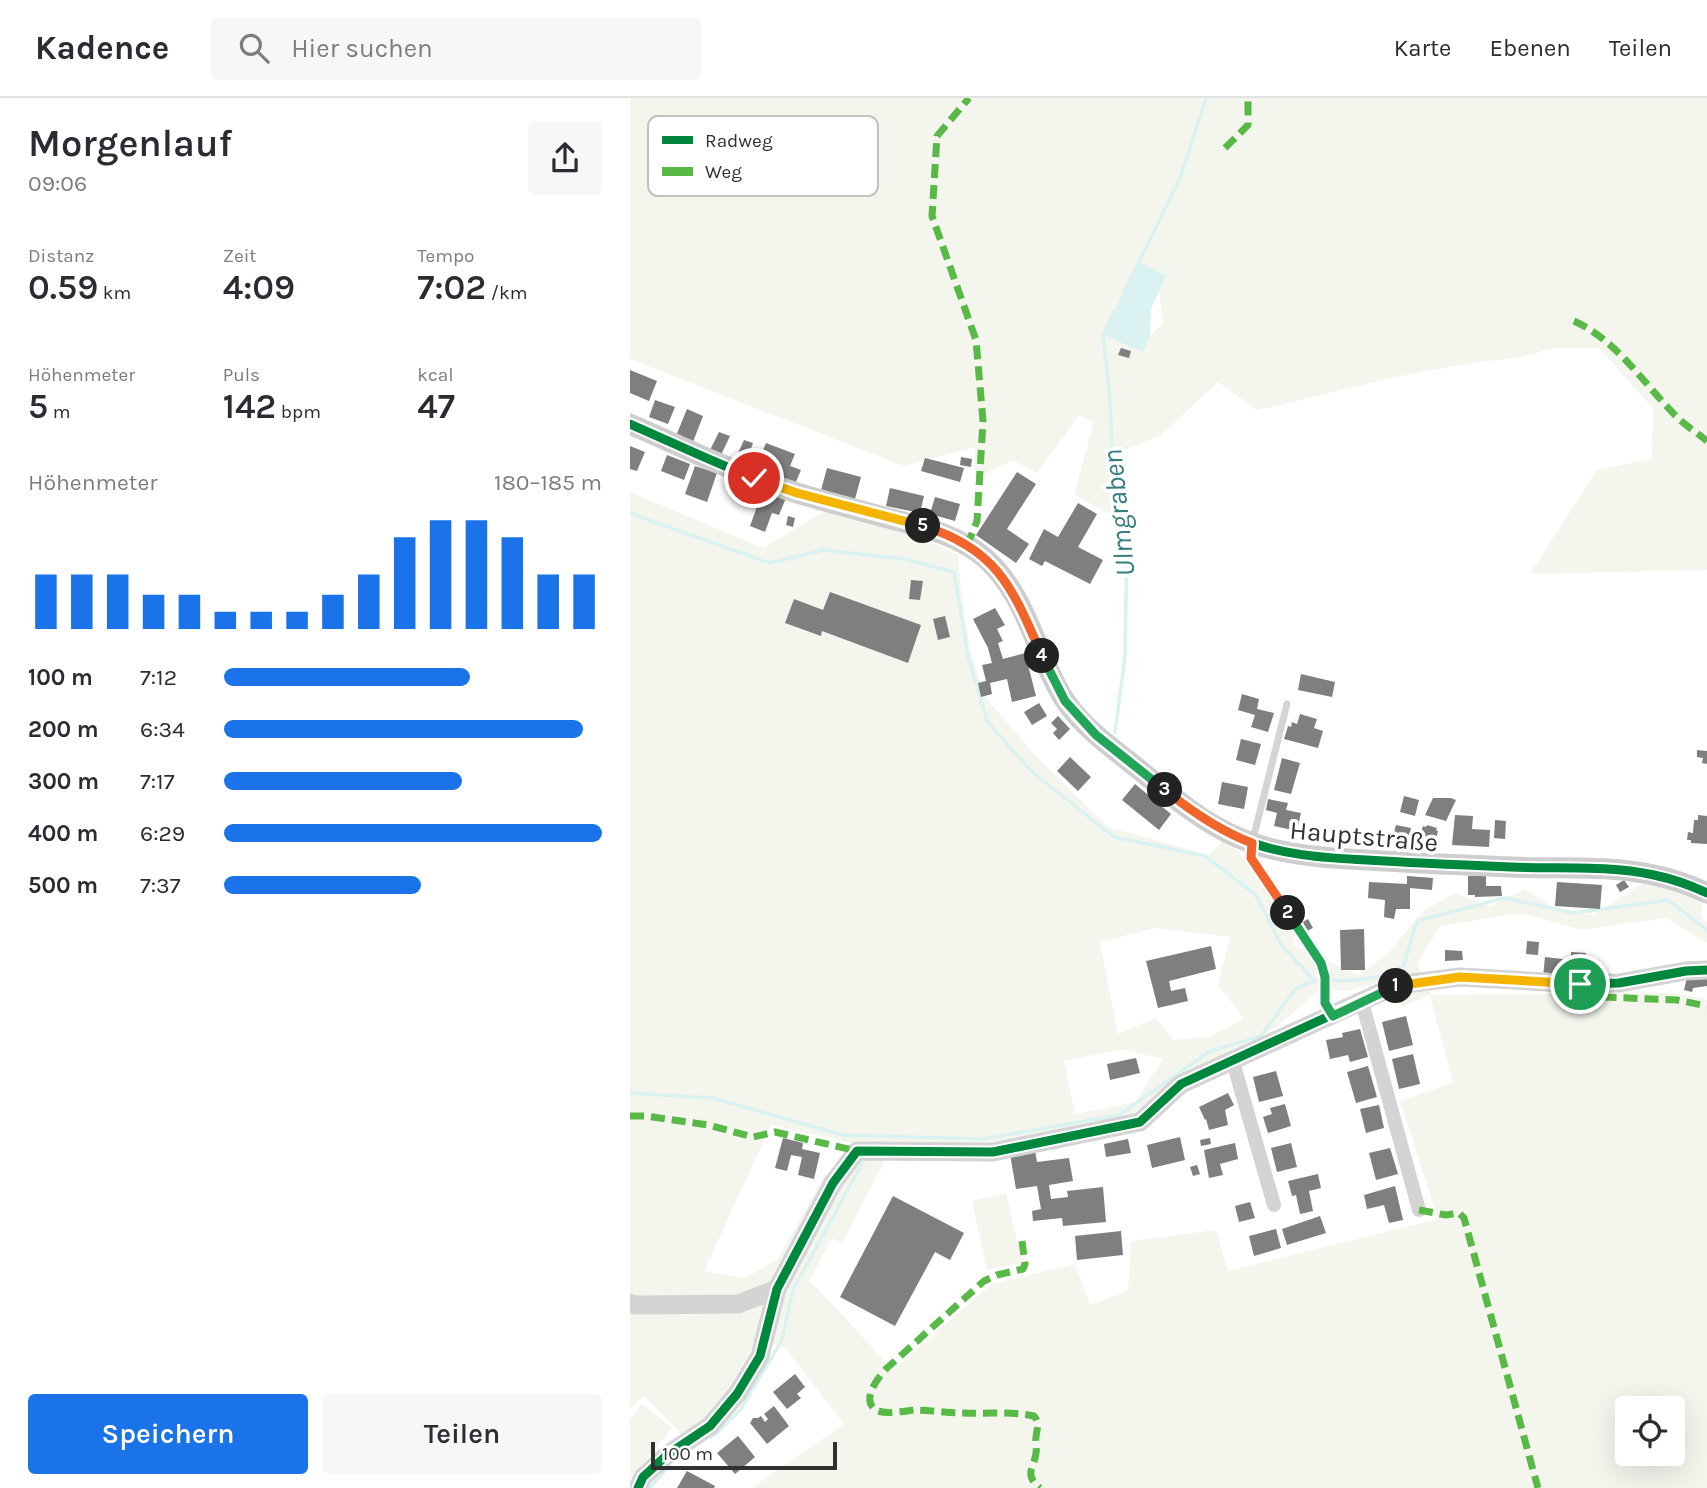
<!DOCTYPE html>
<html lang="de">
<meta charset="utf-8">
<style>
:root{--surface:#fff;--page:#f7f7f7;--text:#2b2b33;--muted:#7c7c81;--line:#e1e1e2;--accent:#1a73e8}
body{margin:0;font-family:Karla,sans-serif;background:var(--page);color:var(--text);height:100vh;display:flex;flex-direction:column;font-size:26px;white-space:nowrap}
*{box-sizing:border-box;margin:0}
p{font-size:23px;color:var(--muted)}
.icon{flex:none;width:38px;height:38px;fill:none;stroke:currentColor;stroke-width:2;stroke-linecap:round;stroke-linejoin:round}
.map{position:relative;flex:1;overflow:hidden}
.sheet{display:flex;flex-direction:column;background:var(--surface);width:630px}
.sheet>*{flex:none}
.tools{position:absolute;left:985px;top:1298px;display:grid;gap:14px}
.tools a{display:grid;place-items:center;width:70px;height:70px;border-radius:7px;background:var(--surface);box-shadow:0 7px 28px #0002;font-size:35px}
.scale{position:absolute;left:21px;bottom:18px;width:186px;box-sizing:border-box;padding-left:7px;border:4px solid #303030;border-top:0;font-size:19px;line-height:24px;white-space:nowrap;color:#303030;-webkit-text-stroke:5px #fff;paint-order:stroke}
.pin{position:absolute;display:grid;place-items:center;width:60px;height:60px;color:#fff;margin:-30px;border:4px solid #fff;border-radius:50%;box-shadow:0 2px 7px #0007}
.km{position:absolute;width:35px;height:35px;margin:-18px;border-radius:50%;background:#222;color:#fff;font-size:19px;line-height:35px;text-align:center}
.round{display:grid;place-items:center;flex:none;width:74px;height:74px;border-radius:7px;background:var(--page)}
.head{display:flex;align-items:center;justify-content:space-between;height:119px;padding:0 28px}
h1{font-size:38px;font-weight:600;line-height:52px}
.figures{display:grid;grid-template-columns:repeat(3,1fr);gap:10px;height:119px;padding:7px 28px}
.figures div{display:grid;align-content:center}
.figures b{font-size:35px;font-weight:600}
.figures small{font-size:19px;font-weight:400}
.figures p{font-size:19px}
.chart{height:196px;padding:14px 28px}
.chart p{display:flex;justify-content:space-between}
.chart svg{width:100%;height:126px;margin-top:7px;stroke:var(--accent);stroke-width:6}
.cta{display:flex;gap:14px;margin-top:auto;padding:14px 28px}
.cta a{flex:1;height:80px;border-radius:7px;background:var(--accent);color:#fff;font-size:28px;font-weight:600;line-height:80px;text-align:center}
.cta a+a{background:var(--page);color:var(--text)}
ul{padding:0 28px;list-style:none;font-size:23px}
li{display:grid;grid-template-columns:112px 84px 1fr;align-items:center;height:52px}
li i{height:18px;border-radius:9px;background:var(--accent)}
header{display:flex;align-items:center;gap:42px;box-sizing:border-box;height:98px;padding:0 35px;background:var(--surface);border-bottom:2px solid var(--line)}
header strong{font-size:33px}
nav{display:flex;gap:38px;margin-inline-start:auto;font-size:24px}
.search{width:490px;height:63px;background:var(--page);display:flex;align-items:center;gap:18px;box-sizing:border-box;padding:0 24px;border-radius:7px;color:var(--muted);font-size:26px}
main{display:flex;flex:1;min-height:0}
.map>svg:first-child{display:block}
</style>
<header>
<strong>Kadence</strong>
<div class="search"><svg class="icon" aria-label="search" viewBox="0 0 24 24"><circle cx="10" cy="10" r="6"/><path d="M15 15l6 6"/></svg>Hier suchen</div>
<nav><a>Karte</a><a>Ebenen</a><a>Teilen</a></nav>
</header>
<main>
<section class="sheet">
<div class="head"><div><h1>Morgenlauf</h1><p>09:06</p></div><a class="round"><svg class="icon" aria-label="share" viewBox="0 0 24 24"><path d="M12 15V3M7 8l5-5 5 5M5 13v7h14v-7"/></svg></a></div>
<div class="figures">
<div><p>Distanz</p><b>0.59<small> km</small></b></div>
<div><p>Zeit</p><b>4:09</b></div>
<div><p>Tempo</p><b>7:02<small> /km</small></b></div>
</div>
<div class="figures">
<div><p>Höhenmeter</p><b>5<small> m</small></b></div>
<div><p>Puls</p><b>142<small> bpm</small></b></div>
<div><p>kcal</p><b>47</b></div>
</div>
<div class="chart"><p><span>Höhenmeter</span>180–185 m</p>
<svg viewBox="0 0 160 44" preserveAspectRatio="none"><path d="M5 44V25M15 44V25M25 44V25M35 44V32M45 44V32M55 44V38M65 44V38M75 44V38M85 44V32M95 44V25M105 44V12M115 44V6M125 44V6M135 44V12M145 44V25M155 44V25"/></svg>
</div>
<ul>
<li><b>100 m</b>7:12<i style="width:65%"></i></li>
<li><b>200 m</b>6:34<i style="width:95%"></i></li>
<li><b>300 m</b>7:17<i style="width:63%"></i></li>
<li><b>400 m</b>6:29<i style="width:100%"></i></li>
<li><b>500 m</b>7:37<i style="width:52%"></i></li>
</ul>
<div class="cta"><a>Speichern</a><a>Teilen</a></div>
</section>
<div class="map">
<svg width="1077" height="1390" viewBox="0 0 1077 1390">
<rect width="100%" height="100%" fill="#fff"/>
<g fill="#f4f5ed" fill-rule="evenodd">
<path d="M0 0H1077V472L900 476 967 372 1022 361 1023 310 969 250H923L887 260 840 265 761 280 627 312 588 284 531 337 495 352 501 429 444 396 464 325 449 317 407 375 382 362 345 381V349L274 368 0 261ZM508 163 527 174 533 225 520 238Z"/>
<path d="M0 394 133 450 195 413 287 438 328 457 332 499 340 551 355 599 405 657 478 729 579 757 592 743 608 752 664 833 663 847 729 877 758 855 793 813 825 795 860 808 895 791 930 814 963 817 1015 784 1049 789 1072 804 1071 819 1077 825V845L1036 820 951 832 891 815 810 828 787 866 801 897 1047 895 1077 902V1390H122L214 1326 157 1252 128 1239 84 1317 51 1336 14 1298 0 1310ZM524 830 600 839 588 886 614 921 578 939 543 942 526 920 488 936 470 844ZM762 881 772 909 800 897 823 985 770 1003 808 1121 598 1173 586 1132 501 1143 498 1193 460 1207 445 1166 362 1186 263 1272 190 1193 179 1183 202 1140 212 1145 264 1045 391 1044 508 1020 562 972 647 929 690 891 717 893ZM492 951 533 961 505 1004 445 1016 434 963ZM141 1027 226 1046 209 1086 195 1076 148 1161 115 1180 74 1173ZM998 1311H1043V1356H998Z"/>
<path d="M376 1095 392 1165 357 1172 342 1103Z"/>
<path d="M12 1306 42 1330 0 1381V1321Z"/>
</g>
<path fill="#daf2f2" d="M508 163 536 178 521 211 520 238 513 254 473 237Z"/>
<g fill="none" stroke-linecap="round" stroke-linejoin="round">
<g stroke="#daf2f2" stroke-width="3.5">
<path d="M494 194 551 78 576 0"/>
<path d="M484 214 473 237 479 290 484 383 497 445 495 559 485 634"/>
<path d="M0 414 21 423 140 465 193 452 274 461 324 474 338 558 357 623 400 672 484 739 575 758 625 796 652 848 685 883"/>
<path d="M699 883C731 882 745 883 774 867L787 823 874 800 944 815 1038 802 1077 832"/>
<path d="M0 995 82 1000 213 1037 353 1041 489 1017 580 953 631 938 666 890 685 883H691"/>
<path d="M80 1339 86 1336 111 1311 152 1242 163 1192 233 1064"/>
<path d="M20 1390 37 1370"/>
</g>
</g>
<g fill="#7f7f7f">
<path d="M491 250 501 253 499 260 488 257Z"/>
<path d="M0 272 27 283 19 303 0 295Z"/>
<path d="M25 302 45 309 38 326 19 319Z"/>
<path d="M57 311 73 318 63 344 46 338Z"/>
<path d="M89 334 100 338 91 357 80 352Z"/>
<path d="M114 342 123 345 120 353 131 357 136 345 165 356 160 368 171 372 165 386 105 362Z"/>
<path d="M0 348 15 354 7 373 0 371Z"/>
<path d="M37 357 60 366 54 382 31 373Z"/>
<path d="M331 359 342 361 341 369 330 367Z"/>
<path d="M295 360 334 370 330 384 291 373Z"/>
<path d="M65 368 87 375 77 404 55 396Z"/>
<path d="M197 370 231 379 225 401 191 392Z"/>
<path d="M387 374 406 386 377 431 399 446 386 465 346 437Z"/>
<path d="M118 386 156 400 149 417 142 415 135 434 120 428 128 406 112 400Z"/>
<path d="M260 390 294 398 290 415 256 408Z"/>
<path d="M305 399 330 406 325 423 300 416Z"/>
<path d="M448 405 467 416 448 449 473 462 460 486 415 463 412 468 399 461 414 431 428 439Z"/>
<path d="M158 418 165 420 163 429 156 427Z"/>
<path d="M281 482 293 483 290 502 279 501Z"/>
<path d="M200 494 291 527 278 565 192 533 191 538 155 525 164 501 193 512Z"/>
<path d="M365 510 375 527 367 531 373 543 368 545 373 561 395 555 406 598 382 604 377 581 360 585 362 596 351 599 348 585 356 583 352 567 362 565 358 550 343 521Z"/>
<path d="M315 518 320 539 308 542 303 521Z"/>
<path d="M671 576 705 584 702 599 668 592Z"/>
<path d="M612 596 629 601 627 611 644 615 638 634 621 629 625 617 608 612Z"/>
<path d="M409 605 417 618 402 627 394 614Z"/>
<path d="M670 616 687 621 684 630 693 633 688 650 654 641 658 628 661 629 662 624 667 626Z"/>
<path d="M428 618 440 631 429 642 423 635 427 631 421 625Z"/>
<path d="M611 641 631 646 625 667 606 662Z"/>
<path d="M1067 652 1077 653V666L1072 665 1073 660 1067 659Z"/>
<path d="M440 659 461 679 448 693 427 673Z"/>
<path d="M652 660 670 665 661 696 644 692Z"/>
<path d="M592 684 618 689 614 711 588 706Z"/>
<path d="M505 686 541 716 529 732 492 702Z"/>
<path d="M774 698 789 702 785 718 770 714Z"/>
<path d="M803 700H821L826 702 816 723 795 717Z"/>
<path d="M638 701 658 705 656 712 671 715 667 733 644 728 647 715 636 712Z"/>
<path d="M825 717 843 718 842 731 860 732 859 749 822 747Z"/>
<path d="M1068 717 1077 718V746L1061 745V742H1057L1058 734 1063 735 1064 722H1068Z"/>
<path d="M865 722 876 723 875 741 864 740Z"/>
<path d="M766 727 781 730 777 746 762 742Z"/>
<path d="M797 727 807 730 806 732 808 733 805 745H802V748L792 747V744H788L793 728 796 729Z"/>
<path d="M777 778 803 780 802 792 780 790V811H766L764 821 754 819 755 802 738 800 739 784 777 786Z"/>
<path d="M838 778H856V788H871L872 798 845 799V797H838Z"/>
<path d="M994 782 999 789 990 794 986 787Z"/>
<path d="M927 784 972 787 970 811 925 808Z"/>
<path d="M678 821 683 830 677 833 673 824Z"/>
<path d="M734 831 735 872H711L710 832Z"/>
<path d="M897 843 909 844 908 857 896 856Z"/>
<path d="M581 848 586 871 539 883 541 893 555 890 558 903 528 910 516 863Z"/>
<path d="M815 852 832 853 833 862 815 863Z"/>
<path d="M941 854 956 855V863L963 864 962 876 928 873 927 880 913 879 915 859 941 862Z"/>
<path d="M1077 878V888L1063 890 1062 894 1054 892 1057 879Z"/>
<path d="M776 918 783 947 759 953 752 924Z"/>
<path d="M730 931 738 959 720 964 718 957 700 961 696 942 713 939 712 935Z"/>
<path d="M783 956 790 986 769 991 762 961Z"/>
<path d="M506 960 510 975 480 982 477 966Z"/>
<path d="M738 968 747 999 726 1005 717 974Z"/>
<path d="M646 973 653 998 629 1004 623 979Z"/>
<path d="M598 995 604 1007 595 1012 598 1027 579 1032 576 1021 575 1022 569 1009Z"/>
<path d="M655 1006 661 1028 638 1035 633 1019 642 1016 640 1010Z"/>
<path d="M749 1007 754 1030 736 1035 730 1011Z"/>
<path d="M550 1039 555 1062 522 1070 517 1047Z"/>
<path d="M153 1040 173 1045 172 1051 190 1055 184 1081 168 1077 172 1059 161 1057 157 1073 145 1070Z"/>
<path d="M580 1040 581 1046 571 1048 570 1042Z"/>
<path d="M498 1041 501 1055 476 1059 474 1046Z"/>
<path d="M605 1045 608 1061 590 1066 593 1077 579 1080 574 1052Z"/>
<path d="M661 1045 667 1069 647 1074 641 1050Z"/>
<path d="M760 1050 768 1076 746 1082 739 1055Z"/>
<path d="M405 1052 407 1064 439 1060 443 1083 419 1087 421 1101 438 1099 437 1093 473 1089 476 1124 433 1128 432 1120 403 1123 402 1113 411 1111 407 1088 386 1091 380 1056Z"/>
<path d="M567 1067 570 1076 563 1078 560 1069Z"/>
<path d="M688 1076 691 1090 679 1093 683 1113 670 1116 666 1097 662 1098 658 1083Z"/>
<path d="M765 1088 773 1122 759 1125 754 1107 737 1111 734 1097Z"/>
<path d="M263 1098 334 1135 320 1162 305 1154 265 1228 210 1199Z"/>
<path d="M620 1104 625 1120 609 1124 605 1108Z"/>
<path d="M690 1118 696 1135 657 1147 652 1131Z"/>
<path d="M646 1131 651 1150 624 1158 619 1138Z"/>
<path d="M491 1133 493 1157 447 1162 445 1138Z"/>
<path d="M165 1276 175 1289 167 1296 171 1300 157 1311 143 1294Z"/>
<path d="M144 1308 159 1328 137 1346 120 1325 123 1320H128L131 1318 135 1324 138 1321 134 1316Z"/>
<path d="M108 1338 125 1359 105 1376 87 1355Z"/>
<path d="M57 1373 85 1388 84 1390H47Z"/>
</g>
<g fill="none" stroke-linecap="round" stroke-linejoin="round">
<path stroke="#d4d4d4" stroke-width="7" d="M623 741 657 606"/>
<g stroke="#d4d4d4" stroke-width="14">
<path d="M622 745 621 760 691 865 695 879V905L703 917"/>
<path d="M732 904 789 1112"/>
<path d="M603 964 644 1107"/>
</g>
<g stroke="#d4d4d4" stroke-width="19">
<path d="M0 1205 5 1207 108 1206 147 1191"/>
<path d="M8 1390 13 1379 37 1357 80 1328 107 1296 130 1258 147 1191 203 1085 227 1053 363 1054 510 1024 551 986 767 887 830 879 950 886 989 885 1056 873 1077 872"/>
</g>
<path stroke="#cecece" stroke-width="21" d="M0 326C55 350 110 377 167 395 197 404 228 412 258 420 292 429 327 436 355 460 397 497 405 555 434 601 450 627 482 650 506 669 538 695 571 724 609 740 649 757 694 760 737 762 785 765 833 767 881 769 928 771 978 767 1024 777 1043 781 1060 787 1077 795"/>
<g stroke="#58b947" stroke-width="7" stroke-dasharray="14 7" stroke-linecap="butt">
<path d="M595 50 618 27V0"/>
<path d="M944 223C986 242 1012 283 1043 315 1053 326 1066 334 1077 343"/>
<path d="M337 448 347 423 353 323 346 242 302 118 307 38 339 0"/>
<path d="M954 889 973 899 1047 902 1077 908"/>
<path d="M0 1018H16L78 1027 123 1039 145 1034 227 1053"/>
<path d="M789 1112 816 1117 829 1115 834 1120 908 1390"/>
<path d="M392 1143 395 1166 393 1171 367 1177 354 1183 257 1270C249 1278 230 1302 246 1312 254 1317 275 1313 284 1312 300 1312 317 1315 333 1315 356 1316 382 1313 404 1318 410 1325 407 1330 406 1339 405 1344 407 1350 406 1355 404 1371 393 1376 410 1390"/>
</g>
<defs>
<g id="cycleway">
<path d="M0 326C55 350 110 377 167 395 197 404 228 412 258 420 292 429 327 436 355 460 397 497 405 555 434 601 450 627 482 650 506 669 538 695 571 724 609 740 649 757 694 760 737 762 785 765 833 767 881 769 928 771 978 767 1024 777 1043 781 1060 787 1077 795"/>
<path d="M8 1390 13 1379 37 1357 80 1328 107 1296 130 1258 147 1191 203 1085 227 1053 363 1054 510 1024 551 986 767 887 830 879 950 886 989 885 1056 873 1077 872"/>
</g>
</defs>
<use href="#cycleway" stroke="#fff" stroke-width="13"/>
<use href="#cycleway" stroke="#00873e" stroke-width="9"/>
</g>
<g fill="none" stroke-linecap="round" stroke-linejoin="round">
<defs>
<path id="split-1" d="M766 888 830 879 950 886"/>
<path id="split-2" d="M658 815 691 865 695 879V905L703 918 766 888"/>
<path id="split-3" d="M535 692C561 713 590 733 622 745L621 760 658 815"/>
<path id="split-4" d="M412 558 435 603 466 637 535 692"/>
<path id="split-5" d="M293 428C368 451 383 491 412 558"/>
<path id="split-6" d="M124 380 167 395 293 428"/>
</defs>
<use href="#split-1" stroke="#fff" stroke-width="14"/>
<use href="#split-2" stroke="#fff" stroke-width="14"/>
<use href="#split-3" stroke="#fff" stroke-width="14"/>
<use href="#split-4" stroke="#fff" stroke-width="14"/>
<use href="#split-5" stroke="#fff" stroke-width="14"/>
<use href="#split-6" stroke="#fff" stroke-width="14"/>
<use href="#split-1" stroke="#f5b400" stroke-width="9"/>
<use href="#split-2" stroke="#22a559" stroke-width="9"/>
<use href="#split-3" stroke="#f0652b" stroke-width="9"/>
<use href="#split-4" stroke="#22a559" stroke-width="9"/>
<use href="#split-5" stroke="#f0652b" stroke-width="9"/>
<use href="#split-6" stroke="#f5b400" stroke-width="9"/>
</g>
<g text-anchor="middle" stroke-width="7" stroke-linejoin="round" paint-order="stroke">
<g font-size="26" fill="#303030" stroke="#fff">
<text transform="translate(734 738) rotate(5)" y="9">Hauptstraße</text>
</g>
<g font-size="28" font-style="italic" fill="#367e7f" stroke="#fff">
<text transform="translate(488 415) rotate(-96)" y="10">Ulmgraben</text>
</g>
</g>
<rect x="18" y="18" width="230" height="80" rx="10" fill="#fff" stroke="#c1c1c1" stroke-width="2"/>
<rect x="32" y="38" width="31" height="8" fill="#00873e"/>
<rect x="32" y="69" width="31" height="9" fill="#58b947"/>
<g font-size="19" fill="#303030">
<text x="75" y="49">Radweg</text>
<text x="75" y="80">Weg</text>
</g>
</svg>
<div class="tools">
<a><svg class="icon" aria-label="locate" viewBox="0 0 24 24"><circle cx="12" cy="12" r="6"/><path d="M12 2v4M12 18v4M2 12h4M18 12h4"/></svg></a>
</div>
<div class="scale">100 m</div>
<div class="pin" style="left:950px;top:886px;background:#1e9e55"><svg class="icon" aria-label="arrive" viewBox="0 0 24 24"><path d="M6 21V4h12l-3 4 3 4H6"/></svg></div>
<div class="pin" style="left:124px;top:380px;background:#d93025"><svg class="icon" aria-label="check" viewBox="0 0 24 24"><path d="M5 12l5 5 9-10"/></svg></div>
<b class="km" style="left:766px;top:888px">1</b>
<b class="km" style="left:658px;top:815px">2</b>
<b class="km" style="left:535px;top:692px">3</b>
<b class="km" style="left:412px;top:558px">4</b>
<b class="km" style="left:293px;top:428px">5</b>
</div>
</main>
